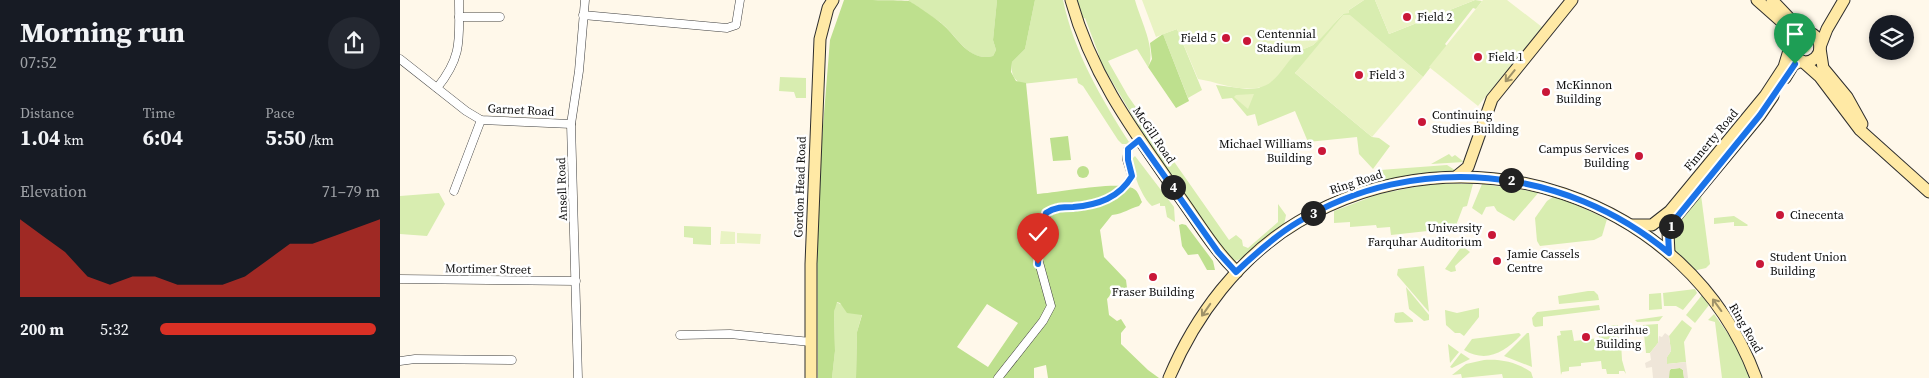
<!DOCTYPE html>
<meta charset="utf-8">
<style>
:root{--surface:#171b24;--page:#242831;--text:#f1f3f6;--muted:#9ea1a6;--accent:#d93025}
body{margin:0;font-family:"Source Serif 4",serif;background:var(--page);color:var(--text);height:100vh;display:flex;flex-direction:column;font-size:19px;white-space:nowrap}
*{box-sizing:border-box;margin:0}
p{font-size:16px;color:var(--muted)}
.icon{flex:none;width:28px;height:28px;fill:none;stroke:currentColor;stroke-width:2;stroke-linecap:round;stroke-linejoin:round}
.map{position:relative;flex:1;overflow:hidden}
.panel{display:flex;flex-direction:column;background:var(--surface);width:400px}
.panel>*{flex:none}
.fabs{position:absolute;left:1469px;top:15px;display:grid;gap:10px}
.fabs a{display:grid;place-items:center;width:45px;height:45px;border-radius:50%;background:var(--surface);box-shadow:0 2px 8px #0003;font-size:25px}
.pin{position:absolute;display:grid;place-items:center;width:42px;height:42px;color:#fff;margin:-51px -21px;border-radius:50% 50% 50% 0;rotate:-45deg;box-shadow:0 0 5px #0007}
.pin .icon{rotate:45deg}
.km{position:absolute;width:25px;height:25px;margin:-12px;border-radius:50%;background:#222;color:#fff;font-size:14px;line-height:25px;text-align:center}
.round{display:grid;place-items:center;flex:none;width:52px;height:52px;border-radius:26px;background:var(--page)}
.summary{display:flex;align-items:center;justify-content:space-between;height:85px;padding:0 20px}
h1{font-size:28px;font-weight:700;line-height:38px}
.figures{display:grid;grid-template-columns:repeat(3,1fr);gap:8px;height:85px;padding:5px 20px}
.figures div{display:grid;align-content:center}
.figures b{font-size:21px;font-weight:700}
.figures small{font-size:14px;font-weight:400}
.figures p{font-size:14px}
.chart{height:140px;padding:10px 20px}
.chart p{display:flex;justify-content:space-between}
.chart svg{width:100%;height:90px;margin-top:5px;fill:var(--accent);opacity:.7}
ul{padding:0 20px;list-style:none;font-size:16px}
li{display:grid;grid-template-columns:80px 60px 1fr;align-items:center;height:38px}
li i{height:12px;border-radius:6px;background:var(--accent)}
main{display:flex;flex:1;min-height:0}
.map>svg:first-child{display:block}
</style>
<main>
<section class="panel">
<div class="summary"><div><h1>Morning run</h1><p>07:52</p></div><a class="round"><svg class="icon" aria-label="share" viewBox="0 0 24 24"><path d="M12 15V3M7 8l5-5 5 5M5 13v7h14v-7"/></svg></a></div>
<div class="figures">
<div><p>Distance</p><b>1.04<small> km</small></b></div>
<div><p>Time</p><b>6:04</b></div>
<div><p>Pace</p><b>5:50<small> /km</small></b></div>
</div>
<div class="chart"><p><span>Elevation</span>71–79 m</p>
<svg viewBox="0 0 160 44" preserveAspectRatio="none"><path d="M0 44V6L10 14L20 22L30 34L40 38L50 34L60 34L70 38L80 38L90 38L100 34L110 26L120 18L130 18L140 14L150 10L160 6V44z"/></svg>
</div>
<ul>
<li><b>200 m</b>5:32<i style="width:98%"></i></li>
</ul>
</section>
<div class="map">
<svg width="1529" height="378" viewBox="0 0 1529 378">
<rect width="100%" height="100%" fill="#fff8ea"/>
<g fill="#d8edb0">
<path d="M508 0H597L593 40 596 50 593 56C567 62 558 36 540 22 530 15 518 9 508 0Z"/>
<path d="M635 0H663C674 52 701 98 729 142L728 144H722L718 140 683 86 678 83 677 78 622 84C612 79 611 72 612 62L625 49Z"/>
<path d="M677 0H735C740 19 757 50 748 67L737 49 708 61 728 96 829 240 836 235 842 240 843 246 848 248 878 222V204L886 215 884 225 843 258 835 261 828 258 751 147 697 56 699 55 685 18 682 19Z"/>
<path d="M964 0H975L989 34 1075 0 1082 1 1076 9 1073 8 1045 44 1047 46 1023 77 949 15 895 73 972 137 979 138 990 146 973 169 959 154 957 137 908 142 895 111 858 126 855 114 847 116 832 98 822 99 816 85 847 89 859 88 899 51 913 45 943 14Z"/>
<path d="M777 29 802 90 788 98 763 34Z"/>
<circle cx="1405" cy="47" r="6"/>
<path d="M380 77 406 78V98H396L394 92 379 91Z"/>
<path d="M1049 154 1052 157 1055 155 1064 162 1031 164Z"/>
<path d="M735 156 774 207 775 222 767 217 765 206H760V203L752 206C742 198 733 173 731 160Z"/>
<path d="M1047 165 1058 172 1015 176 962 189 976 171 980 170Z"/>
<path d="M1035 183 1073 184 1067 206 1063 207 1055 228 991 235 990 227 977 228 976 225 950 227V222L934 223V211L979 194Z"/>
<path d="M1082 184 1139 192 1114 221 1097 211 1094 206 1086 207 1082 215 1072 208Z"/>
<path d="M39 193 45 204 27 236 0 234V196Z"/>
<path d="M1301 195 1310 264 1306 268 1293 271 1275 252 1272 229Z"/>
<path d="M1153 197 1161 198 1207 219 1202 236 1194 240 1140 246 1137 241 1135 218 1147 201Z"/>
<path d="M1334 216 1348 225 1347 226H1334V222L1314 224V218Z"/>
<path d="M284 226 311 227V245L293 244V238L284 237Z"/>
<path d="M1062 246 1070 252 1055 266 1056 271 1051 272 1045 269Z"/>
<path d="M1024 266 1029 312 997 275 998 269Z"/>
<path d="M1006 287 1029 315V320L1024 321 1009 309Z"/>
<path d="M1295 289 1297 293 1283 310 1276 306H1264L1263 293Z"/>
<path d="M1188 291H1194L1198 295 1199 300 1159 304 1158 296Z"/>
<path d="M1261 293 1262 309 1249 310V294Z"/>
<path d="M1302 295 1309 305 1295 323 1286 315Z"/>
<path d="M436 302 462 314 457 332 456 378H432L435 351 434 312Z"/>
<path d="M1199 305 1200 310 1143 317V326L1135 327 1133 325 1132 318 1137 312Z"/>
<path d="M1079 308V317L1064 336 1060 333H1055L1046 325 1045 310 1057 313Z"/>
<path d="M1003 312 1013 320V322L996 323 994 321 995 313Z"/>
<path d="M1314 314 1336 345 1350 378H1322L1315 322 1308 320Z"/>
<path d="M1263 316 1259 321 1237 322 1235 320Z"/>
<path d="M1282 320 1292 328 1284 342 1286 362 1267 364V357L1271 351 1269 336Z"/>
<path d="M1258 324V343L1250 353H1246L1243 325Z"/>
<path d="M1218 325 1219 342H1221L1222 360 1226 374 1224 371H1219V374H1207L1206 369H1202L1201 361 1181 363V366L1169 367V371L1162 372 1161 375 1157 336 1161 335 1160 331 1172 330 1174 341 1199 338 1198 327Z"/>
<path d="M1119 333 1121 335C1104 353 1086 363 1064 350L1072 339Z"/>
<path d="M1127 333H1129L1132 367 1104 356Z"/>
<path d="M1048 344 1059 352 1050 363Z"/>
<path d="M1061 353 1070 359 1052 368 1050 367Z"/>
<path d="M1084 360C1101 359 1116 362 1131 372L1133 378H1103L1102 374 1062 378 1061 374 1052 375 1066 364Z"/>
</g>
<g fill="#bee08e" fill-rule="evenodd">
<path d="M444 0C455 0 502 0 509 1 516 5 535 18 541 23 558 37 568 62 593 56L596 50 593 40 597 0H635L625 49 612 62 611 72 616 81 626 83 637 194C657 193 720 180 734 189 738 191 740 198 742 202L739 206C727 209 726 213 712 215L700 230 704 257 726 280 727 288 720 294 713 292 707 299 709 315 717 321 721 319 726 327 721 333V344L748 370 759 378H648L646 365 634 368V378H456L457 332 462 315 447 313 440 303 437 302 434 312 435 351 432 378H418L417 200 430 40ZM587 304 618 323 588 367 557 347Z"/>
<path d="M763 34 789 101 776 108 748 67 752 59 750 43Z"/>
<path d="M668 136 671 160 653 161 650 138Z"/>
<circle cx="683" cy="172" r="6"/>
<path d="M782 224 786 225 813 261 815 270H807L798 254 788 255 782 246 779 225Z"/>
<path d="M1280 368 1283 370 1284 378H1269L1268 372 1271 369Z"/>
</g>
<g fill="#e9f3c3">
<path d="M742 0H964L949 10V13L943 14C933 24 924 37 913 45 909 48 904 48 899 51 884 62 878 85 857 88 835 91 818 82 798 79L777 29 756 37Z"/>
<path d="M975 0H1075L989 34Z"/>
<path d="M1083 0H1107L1142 27 1078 106 1029 67Z"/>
<path d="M943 15H950L1023 77 972 137 895 73Z"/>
<path d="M854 94 848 109 834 97 836 95Z"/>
<path d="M321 231 335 232V244H320Z"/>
<path d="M337 233 361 234 360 244 337 243Z"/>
</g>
<path fill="#efe6d9" d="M1265 333 1269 336 1271 351 1267 357V364L1286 362 1288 378H1284L1283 370 1280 368 1270 369 1269 378H1253L1252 367 1246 368 1245 363 1251 360 1250 353 1258 343 1259 336 1262 337Z"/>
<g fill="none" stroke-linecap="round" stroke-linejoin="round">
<defs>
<g id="street">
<path d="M183 15 327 28 336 25 340 0"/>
<path d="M59 17H100"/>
<path d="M0 59 66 111 81 120 171 124"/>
<path d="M37 88C63 56 59 39 59 0"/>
<path d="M54 191 81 120"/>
<path d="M0 279 176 281"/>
<path d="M280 335 330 334 411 342"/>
<path d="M0 361 15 359 112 360"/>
<path d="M178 378 171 124 179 71 185 0"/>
<path d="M598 378 643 321 651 306 637 255 647 213C655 207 663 207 673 207 698 205 719 198 732 176L727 160 728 149 739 140"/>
</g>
<g id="secondary">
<path d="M671 0C692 76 734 132 779 196 798 222 814 250 837 272"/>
<path d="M1357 0 1383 23 1390 45"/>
<path d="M1372 0 1392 21 1407 32"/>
<circle cx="1405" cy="47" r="15"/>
<path d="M1420 47 1427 29 1444 0"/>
<path d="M1420 48 1423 68 1447 97 1462 124"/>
<path d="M1402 61 1420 77 1460 130 1529 192"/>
<path d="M1385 78 1393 65 1401 61"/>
<path d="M1057 176 1068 167 1092 99 1172 0"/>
<path d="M1232 225H1252L1270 211 1365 96 1384 67 1390 47"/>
<path d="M1269 253 1268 233 1274 219 1360 115 1373 96"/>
<path d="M411 378V264L420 39 428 8 433 0"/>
<path d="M769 378C795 316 839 257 898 222 1064 122 1288 195 1356 378"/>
</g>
</defs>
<use href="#street" stroke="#3f3f3f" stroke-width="9"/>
<use href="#secondary" stroke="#2e2e2e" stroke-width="13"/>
<use href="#street" stroke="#fff" stroke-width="8"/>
<use href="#secondary" stroke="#ffe9a5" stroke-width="11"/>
</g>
<defs><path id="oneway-shaft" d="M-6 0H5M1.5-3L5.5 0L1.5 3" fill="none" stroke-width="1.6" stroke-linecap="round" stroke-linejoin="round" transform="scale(1.25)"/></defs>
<g stroke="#9e9168">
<use href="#oneway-shaft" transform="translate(1110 76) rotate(129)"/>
<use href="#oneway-shaft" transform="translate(1317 305) rotate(-126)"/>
<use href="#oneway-shaft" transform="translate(806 310) rotate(125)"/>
</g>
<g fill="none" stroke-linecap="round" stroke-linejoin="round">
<defs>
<path id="route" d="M638 264 639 240 646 213C655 207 663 207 673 207 698 205 719 198 732 176L728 160V149L739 140 818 252 836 272C855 254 876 235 898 222 1015 151 1165 166 1269 253L1268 233 1273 222 1360 115 1395 64"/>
</defs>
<use href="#route" stroke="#fff" stroke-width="10"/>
<use href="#route" stroke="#1a73e8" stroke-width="6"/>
</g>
<g fill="#c91738" stroke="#fff" stroke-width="2">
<circle cx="1007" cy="17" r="5"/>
<circle cx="826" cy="38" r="5"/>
<circle cx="847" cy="41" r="5"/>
<circle cx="1078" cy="57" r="5"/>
<circle cx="959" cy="75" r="5"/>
<circle cx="1146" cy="92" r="5"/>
<circle cx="1022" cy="122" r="5"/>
<circle cx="922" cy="151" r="5"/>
<circle cx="1239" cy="156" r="5"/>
<circle cx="1380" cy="215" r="5"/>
<circle cx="1092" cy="235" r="5"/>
<circle cx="1097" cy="261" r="5"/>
<circle cx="1360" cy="264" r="5"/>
<circle cx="753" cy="277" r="5"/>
<circle cx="1186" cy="337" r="5"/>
</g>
<g text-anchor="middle" stroke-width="5" stroke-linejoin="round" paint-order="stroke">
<g font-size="12" fill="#0c0c0c" stroke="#fff" text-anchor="start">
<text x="1017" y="21">Field 2</text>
<text x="857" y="38">Centennial<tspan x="857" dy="14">Stadium</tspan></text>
<text x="816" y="42" text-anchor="end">Field 5</text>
<text x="1088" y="61">Field 1</text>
<text x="969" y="79">Field 3</text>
<text x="1156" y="89">McKinnon<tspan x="1156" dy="14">Building</tspan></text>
<text x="1032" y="119">Continuing<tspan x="1032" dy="14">Studies Building</tspan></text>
<text x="912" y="148" text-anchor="end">Michael Williams<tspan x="912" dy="14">Building</tspan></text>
<text x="1229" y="153" text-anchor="end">Campus Services<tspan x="1229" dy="14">Building</tspan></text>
<text x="1390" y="219">Cinecenta</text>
<text x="1082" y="232" text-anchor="end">University<tspan x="1082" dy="14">Farquhar Auditorium</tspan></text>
<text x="1107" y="258">Jamie Cassels<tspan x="1107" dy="14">Centre</tspan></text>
<text x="1370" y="261">Student Union<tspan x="1370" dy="14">Building</tspan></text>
<text x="753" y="296" text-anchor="middle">Fraser Building</text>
<text x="1196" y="334">Clearihue<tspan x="1196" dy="14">Building</tspan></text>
</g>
<g font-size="12" fill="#0c0c0c" stroke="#fff">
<text transform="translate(121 110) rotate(3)" y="4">Garnet Road</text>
<text transform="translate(754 135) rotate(56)" y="4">McGill Road</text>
<text transform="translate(1311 140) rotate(-50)" y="4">Finnerty Road</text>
<text transform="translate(956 182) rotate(-18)" y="4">Ring Road</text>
<text transform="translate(400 187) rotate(-88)" y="4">Gordon Head Road</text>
<text transform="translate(162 189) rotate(-92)" y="4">Ansell Road</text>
<text transform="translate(88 269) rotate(1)" y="4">Mortimer Street</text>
<text transform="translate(1346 328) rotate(60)" y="4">Ring Road</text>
</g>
</g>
</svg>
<div class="fabs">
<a><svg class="icon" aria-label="layers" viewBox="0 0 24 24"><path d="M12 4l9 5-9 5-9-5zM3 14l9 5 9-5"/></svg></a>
</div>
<div class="pin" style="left:1395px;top:64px;background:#1e9e55"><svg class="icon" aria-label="arrive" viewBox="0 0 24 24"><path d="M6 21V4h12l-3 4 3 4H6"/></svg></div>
<div class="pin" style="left:638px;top:264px;background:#d93025"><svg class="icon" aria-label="check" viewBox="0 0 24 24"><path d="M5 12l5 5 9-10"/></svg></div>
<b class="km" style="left:1271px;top:226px">1</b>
<b class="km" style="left:1111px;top:180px">2</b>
<b class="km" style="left:913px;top:213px">3</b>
<b class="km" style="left:773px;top:187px">4</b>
</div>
</main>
